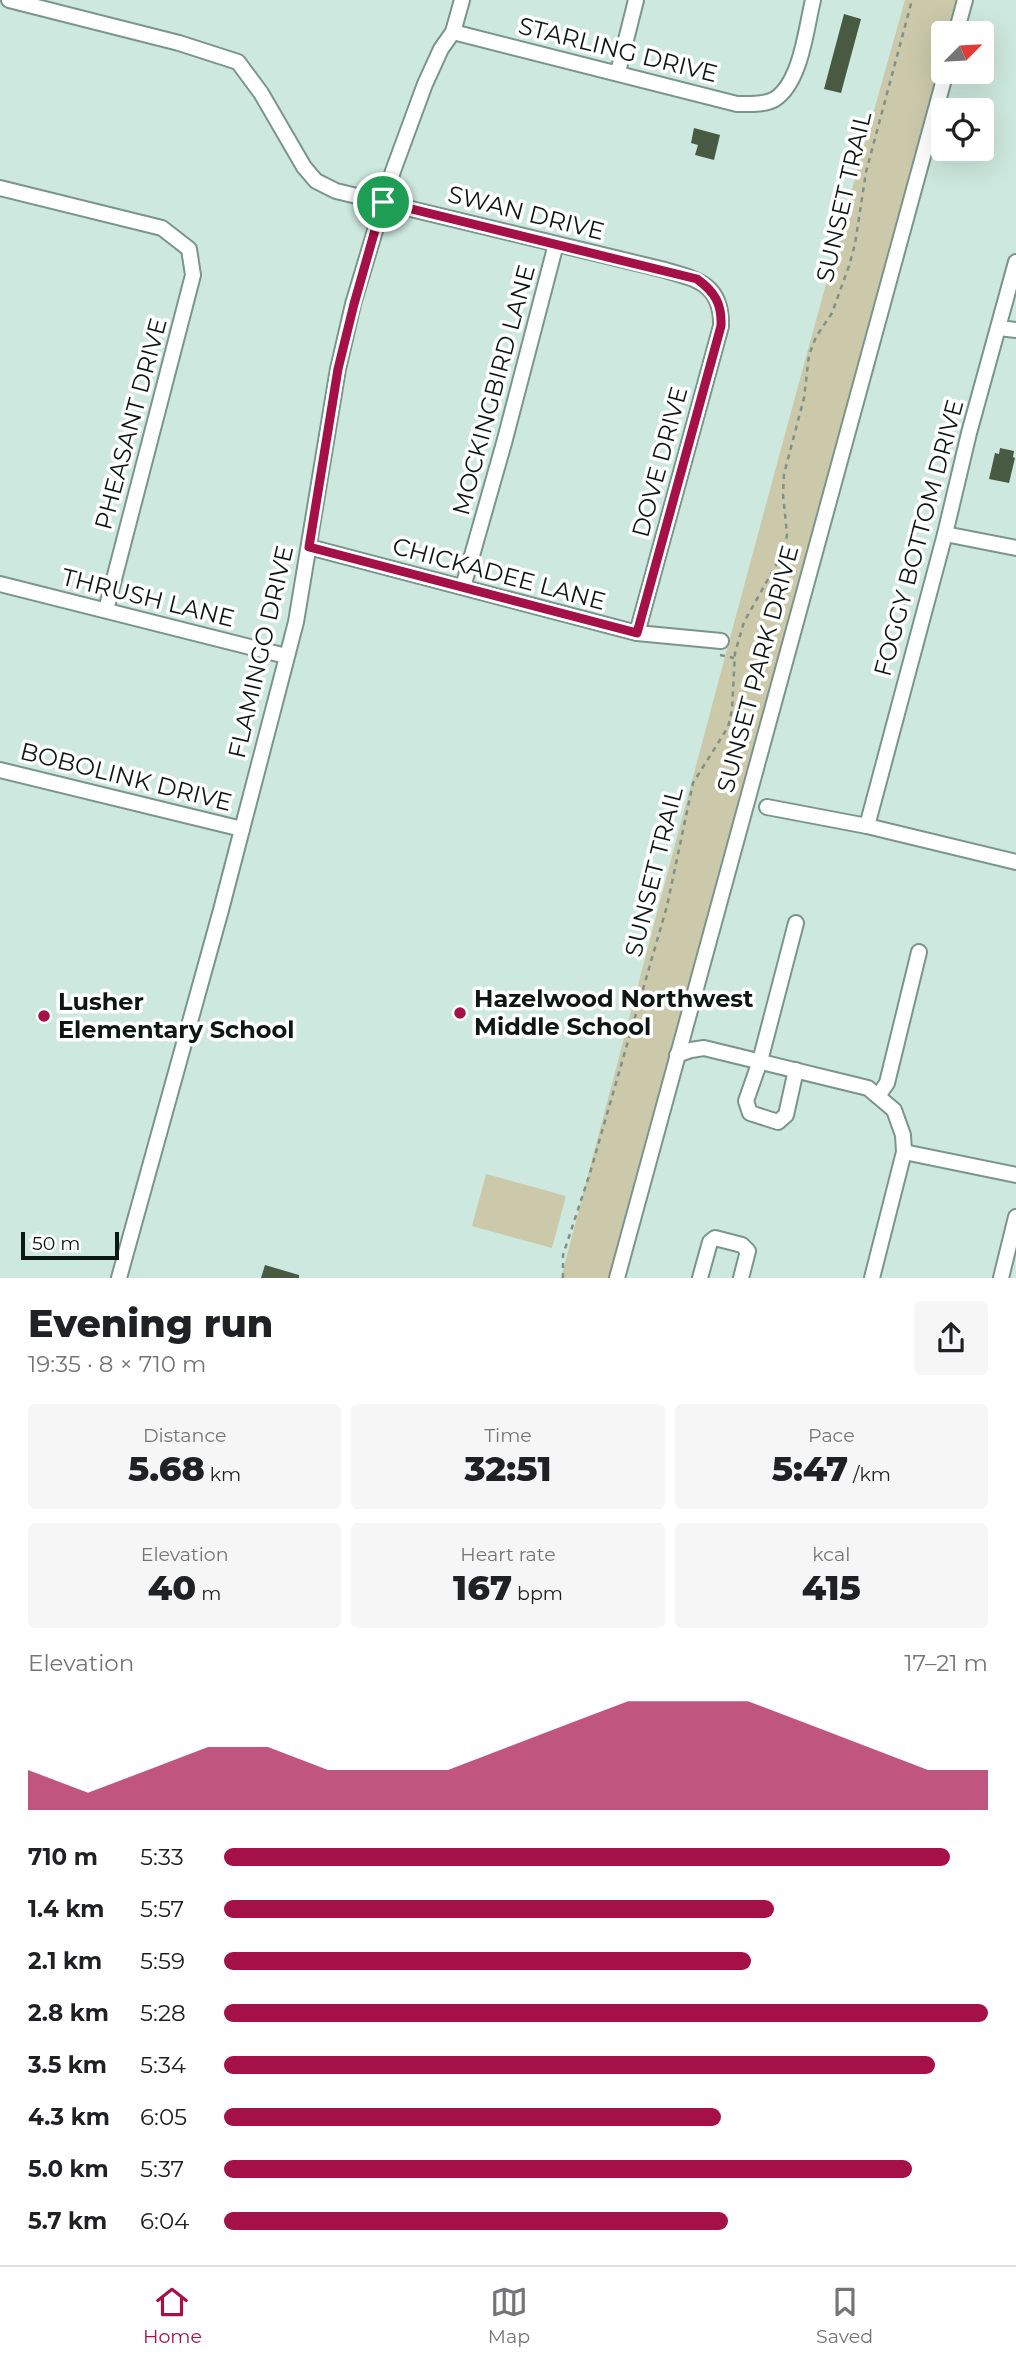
<!DOCTYPE html>
<meta charset="utf-8">
<style>
:root{--surface:#fff;--page:#f6f6f6;--text:#202124;--muted:#757577;--line:#e0e0e0;--accent:#a61049}
body{margin:0;font-family:Montserrat,sans-serif;background:var(--page);color:var(--text);height:100vh;display:flex;flex-direction:column;font-size:26px;white-space:nowrap}
*{box-sizing:border-box;margin:0}
p{font-size:23px;color:var(--muted)}
.icon{flex:none;width:38px;height:38px;fill:none;stroke:currentColor;stroke-width:2;stroke-linecap:round;stroke-linejoin:round}
.map{position:relative;height:1278px;overflow:hidden}
.details{display:flex;flex-direction:column;background:var(--surface);flex:1}
.details>*{flex:none}
.needle{width:46px;rotate:66deg}
.fabs{position:absolute;left:931px;top:21px;display:grid;gap:14px}
.fabs a{display:grid;place-items:center;width:63px;height:63px;border-radius:7px;background:var(--surface);box-shadow:0 7px 28px #0002;font-size:35px}
.scale{position:absolute;left:21px;bottom:18px;width:98px;box-sizing:border-box;padding-left:7px;border:4px solid #0d1714;border-top:0;font-size:19px;line-height:24px;white-space:nowrap;color:#0d1714;-webkit-text-stroke:5px #fff;paint-order:stroke}
.pin{position:absolute;display:grid;place-items:center;width:60px;height:60px;color:#fff;margin:-30px;border:4px solid #fff;border-radius:50%;box-shadow:0 2px 7px #0007}
.round{display:grid;place-items:center;flex:none;width:74px;height:74px;border-radius:7px;background:var(--page)}
.head{display:flex;align-items:center;justify-content:space-between;height:119px;padding:0 28px}
h1{font-size:38px;font-weight:800;line-height:52px}
.metrics{display:grid;grid-template-columns:repeat(3,1fr);gap:10px;height:119px;padding:7px 28px}
.metrics div{display:grid;align-content:center;border-radius:7px;background:var(--page);text-align:center}
.metrics b{font-size:35px;font-weight:800}
.metrics small{font-size:19px;font-weight:400}
.metrics p{font-size:19px}
.chart{height:196px;padding:14px 28px}
.chart p{display:flex;justify-content:space-between}
.chart svg{width:100%;height:126px;margin-top:7px;fill:var(--accent);opacity:.7}
ul{padding:0 28px;list-style:none;font-size:23px}
li{display:grid;grid-template-columns:112px 84px 1fr;align-items:center;height:52px}
li i{height:18px;border-radius:9px;background:var(--accent)}
.menu{display:flex;justify-content:space-around;align-items:center;height:98px;border-top:2px solid var(--line);background:var(--surface);font-size:19px;color:var(--muted)}
.menu a{display:grid;justify-items:center;gap:4px}
.menu .active{color:var(--accent)}
.map>svg:first-child{display:block}
</style>
<div class="map">
<svg width="1016" height="1278" viewBox="0 0 1016 1278">
<rect width="100%" height="100%" fill="#cde8de"/>
<g fill="#cbc9aa">
<path d="M905 0H959L950 33H943V59L610 1278H561C673 851 785 425 905 0Z"/>
<path d="M486 1174 566 1196 552 1248 472 1226Z"/>
</g>
<g fill="#485a41">
<path d="M844 14 861 19 841 93 824 89Z"/>
<path d="M694 128 720 135 714 160 695 155 698 145 691 143Z"/>
<path d="M1000 448 1014 451 1013 457 1015 458 1009 483 989 479 995 453 999 454Z"/>
<path d="M265 1265 299 1275V1278H261Z"/>
</g>
<g fill="none" stroke-linecap="round" stroke-linejoin="round">
<defs>
<g id="minor">
<path d="M9 0 179 43 238 62 261 93 304 167 316 181 336 191 661 269C696 279 722 283 721 326L637 633"/>
<path d="M453 32 737 104C749 104 765 105 775 99 801 82 806 29 813 0"/>
<path d="M956 33 965 0"/>
<path d="M618 72 636 0"/>
<path d="M0 188 162 228 189 249 193 275 106 610"/>
<path d="M999 328 1016 330"/>
<path d="M945 534 1016 548"/>
<path d="M309 547 637 633 721 641"/>
<path d="M0 584 286 656"/>
<path d="M463 587 504 443 556 244"/>
<path d="M0 770 242 829"/>
<path d="M767 807 867 826 1016 862"/>
<path d="M867 826 945 534 969 433 1016 262"/>
<path d="M677 1055 691 1050 704 1048 868 1088 894 1110 903 1135 904 1152 872 1278"/>
<path d="M796 1070 786 1115 778 1122 750 1113 746 1101 760 1061 796 923"/>
<path d="M878 1096 887 1083 919 952"/>
<path d="M904 1152 1016 1175"/>
<path d="M119 1278 221 910 296 622 338 369 353 304 393 171 425 84 441 49 453 32 462 0"/>
<path d="M617 1278C726 876 836 474 946 72"/>
<path d="M700 1278 710 1242 715 1238 742 1245 748 1251 741 1278"/>
<path d="M1001 1278 1016 1217"/>
</g>
</defs>
<use href="#minor" stroke="#7b958b" stroke-width="18"/>
<g stroke="#7e928b" stroke-width="2.5" stroke-dasharray="5 5" stroke-linecap="butt">
<path d="M720 655 734 658"/>
<path d="M563 1278V1255L590 1173 667 906 693 783 728 727 732 710 735 653 744 622 785 549 787 534 783 494 784 474 804 398 809 355 816 337 832 313 849 266 855 244 866 172 912 0"/>
</g>
<use href="#minor" stroke="#fff" stroke-width="14"/>
</g>
<g fill="none" stroke-linecap="round" stroke-linejoin="round">
<defs>
<path id="route" d="M383 202 697 279C715 292 722 304 721 326L637 633 309 547 338 369 354 304Z"/>
</defs>
<use href="#route" stroke="#fff" stroke-width="14"/>
<use href="#route" stroke="#a61049" stroke-width="9"/>
</g>
<g fill="#a61049" stroke="#fff" stroke-width="2.5">
<circle cx="460" cy="1013" r="7"/>
<circle cx="44" cy="1016" r="7"/>
</g>
<g text-anchor="middle" stroke-width="7" stroke-linejoin="round" paint-order="stroke">
<g font-size="24" fill="#0d1714" stroke="#fff">
<text transform="translate(618 50) rotate(14)" y="8">STARLING DRIVE</text>
<text transform="translate(844 197) rotate(-77)" y="8">SUNSET TRAIL</text>
<text transform="translate(526 213) rotate(14)" y="8">SWAN DRIVE</text>
<text transform="translate(494 390) rotate(-75)" y="8">MOCKINGBIRD LANE</text>
<text transform="translate(131 424) rotate(-75)" y="8">PHEASANT DRIVE</text>
<text transform="translate(660 462) rotate(-75)" y="8">DOVE DRIVE</text>
<text transform="translate(919 538) rotate(-75)" y="8">FOGGY BOTTOM DRIVE</text>
<text transform="translate(499 574) rotate(15)" y="8">CHICKADEE LANE</text>
<text transform="translate(148 598) rotate(14)" y="8">THRUSH LANE</text>
<text transform="translate(261 652) rotate(-77)" y="8">FLAMINGO DRIVE</text>
<text transform="translate(758 669) rotate(-75)" y="8">SUNSET PARK DRIVE</text>
<text transform="translate(126 777) rotate(14)" y="8">BOBOLINK DRIVE</text>
<text transform="translate(654 872) rotate(-76)" y="8">SUNSET TRAIL</text>
</g>
<g font-size="24" font-weight="bold" fill="#0d1714" stroke="#fff" text-anchor="start">
<text x="474" y="1007">Hazelwood Northwest<tspan x="474" dy="28">Middle School</tspan></text>
<text x="58" y="1010">Lusher<tspan x="58" dy="28">Elementary School</tspan></text>
</g>
</g>
</svg>
<div class="fabs">
<a><svg class="needle" viewBox="-14 -14 28 28"><path d="M0-13l5 13h-10z" fill="#e53935"/><path d="M0 13l5-13h-10z" fill="#757577"/></svg></a>
<a><svg class="icon" aria-label="locate" viewBox="0 0 24 24"><circle cx="12" cy="12" r="6"/><path d="M12 2v4M12 18v4M2 12h4M18 12h4"/></svg></a>
</div>
<div class="scale">50 m</div>
<div class="pin" style="left:383px;top:202px;background:#1e9e55"><svg class="icon" aria-label="arrive" viewBox="0 0 24 24"><path d="M6 21V4h12l-3 4 3 4H6"/></svg></div>
</div>
<section class="details">
<div class="head"><div><h1>Evening run</h1><p>19:35 · 8 × 710 m</p></div><a class="round"><svg class="icon" aria-label="share" viewBox="0 0 24 24"><path d="M12 15V3M7 8l5-5 5 5M5 13v7h14v-7"/></svg></a></div>
<div class="metrics">
<div><p>Distance</p><b>5.68<small> km</small></b></div>
<div><p>Time</p><b>32:51</b></div>
<div><p>Pace</p><b>5:47<small> /km</small></b></div>
</div>
<div class="metrics">
<div><p>Elevation</p><b>40<small> m</small></b></div>
<div><p>Heart rate</p><b>167<small> bpm</small></b></div>
<div><p>kcal</p><b>415</b></div>
</div>
<div class="chart"><p><span>Elevation</span>17–21 m</p>
<svg viewBox="0 0 160 44" preserveAspectRatio="none"><path d="M0 44V30L10 38L20 30L30 22L40 22L50 30L60 30L70 30L80 22L90 14L100 6L110 6L120 6L130 14L140 22L150 30L160 30V44z"/></svg>
</div>
<ul>
<li><b>710 m</b>5:33<i style="width:95%"></i></li>
<li><b>1.4 km</b>5:57<i style="width:72%"></i></li>
<li><b>2.1 km</b>5:59<i style="width:69%"></i></li>
<li><b>2.8 km</b>5:28<i style="width:100%"></i></li>
<li><b>3.5 km</b>5:34<i style="width:93%"></i></li>
<li><b>4.3 km</b>6:05<i style="width:65%"></i></li>
<li><b>5.0 km</b>5:37<i style="width:90%"></i></li>
<li><b>5.7 km</b>6:04<i style="width:66%"></i></li>
</ul>
</section>
<nav class="menu">
<a class="active"><svg class="icon" aria-label="home" viewBox="0 0 24 24"><path d="M3 11l9-7 9 7M6 9v11h12V9"/></svg>Home</a>
<a><svg class="icon" aria-label="map" viewBox="0 0 24 24"><path d="M3 6l6-2 6 2 6-2v14l-6 2-6-2-6 2zM9 4v14M15 6v14"/></svg>Map</a>
<a><svg class="icon" aria-label="saved" viewBox="0 0 24 24"><path d="M7 4h10v16l-5-4-5 4z"/></svg>Saved</a>
</nav>
